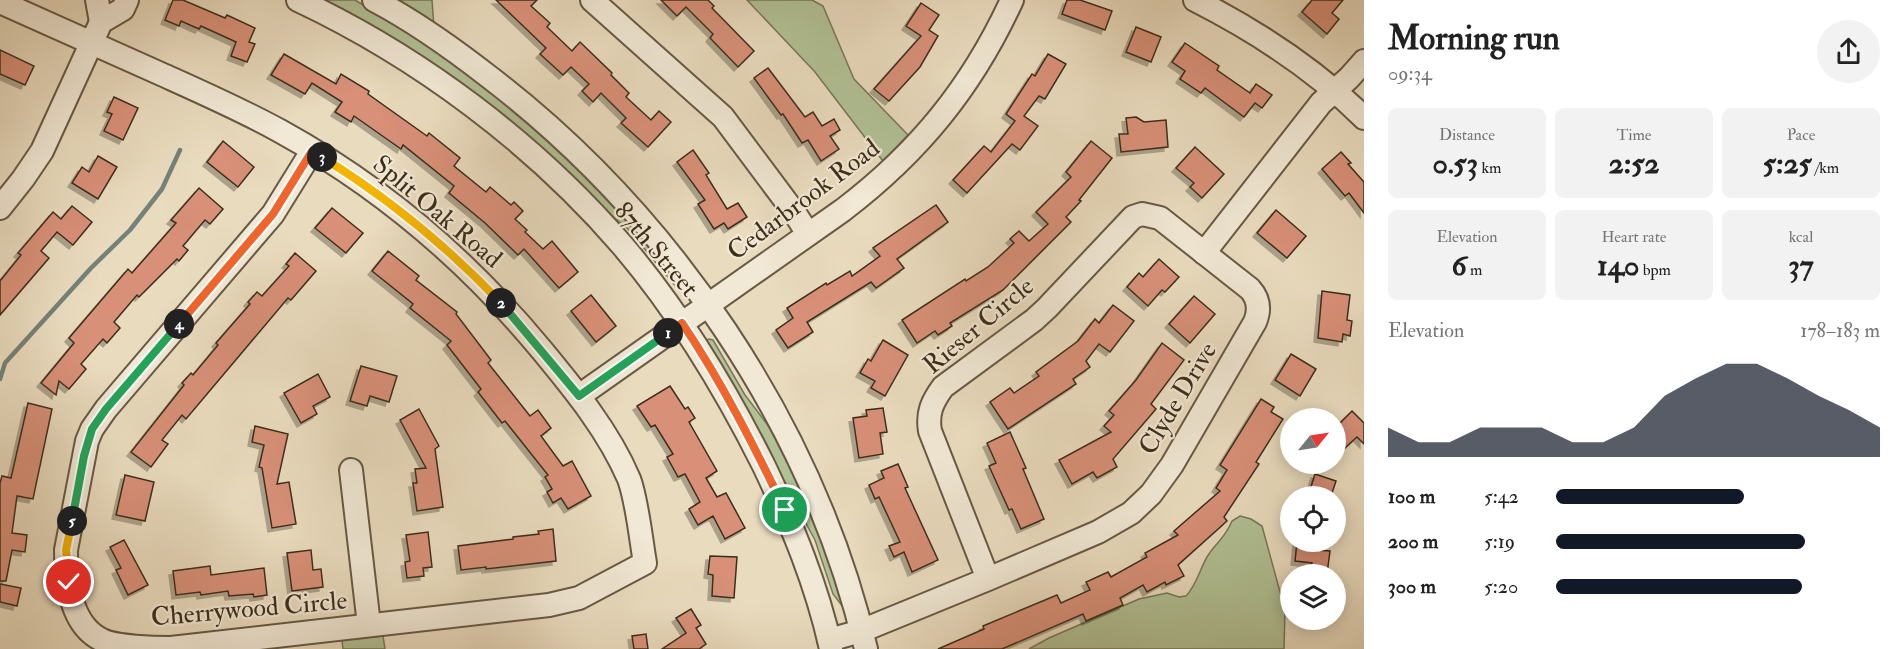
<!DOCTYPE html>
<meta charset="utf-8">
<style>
:root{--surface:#fff;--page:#f2f2f2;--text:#222;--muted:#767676;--accent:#111827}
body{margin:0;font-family:"IM FELL Double Pica",serif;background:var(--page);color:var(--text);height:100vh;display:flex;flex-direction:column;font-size:22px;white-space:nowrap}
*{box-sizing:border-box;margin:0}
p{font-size:20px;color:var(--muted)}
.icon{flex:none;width:33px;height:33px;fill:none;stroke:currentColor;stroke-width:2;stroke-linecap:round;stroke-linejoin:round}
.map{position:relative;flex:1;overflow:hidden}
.details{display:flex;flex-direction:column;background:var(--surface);width:540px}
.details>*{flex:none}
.needle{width:39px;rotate:60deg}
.tools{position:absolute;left:1280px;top:408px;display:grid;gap:12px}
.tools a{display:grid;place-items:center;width:66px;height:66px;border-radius:50%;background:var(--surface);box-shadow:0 3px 15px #0003;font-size:30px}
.pin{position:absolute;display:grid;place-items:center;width:51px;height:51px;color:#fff;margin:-26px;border:3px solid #fff;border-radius:50%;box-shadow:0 2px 6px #0007}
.km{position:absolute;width:30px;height:30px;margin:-15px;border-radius:50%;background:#222;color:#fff;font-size:16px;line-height:30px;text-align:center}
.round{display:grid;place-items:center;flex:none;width:63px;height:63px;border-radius:32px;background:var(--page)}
.overview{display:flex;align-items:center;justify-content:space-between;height:102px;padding:0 24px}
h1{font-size:33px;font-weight:700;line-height:45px}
.metrics{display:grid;grid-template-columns:repeat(3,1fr);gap:9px;height:102px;padding:6px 24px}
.metrics div{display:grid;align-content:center;border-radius:9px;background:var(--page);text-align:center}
.metrics b{font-size:30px;font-weight:700}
.metrics small{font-size:16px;font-weight:400}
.metrics p{font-size:16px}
.chart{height:168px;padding:12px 24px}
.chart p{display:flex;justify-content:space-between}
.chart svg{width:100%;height:108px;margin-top:6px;fill:var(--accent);opacity:.7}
ul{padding:0 24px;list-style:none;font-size:20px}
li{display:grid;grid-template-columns:96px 72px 1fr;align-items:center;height:45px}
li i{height:15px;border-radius:8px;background:var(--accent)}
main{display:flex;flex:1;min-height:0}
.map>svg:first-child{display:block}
</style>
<main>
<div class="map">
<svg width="1364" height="649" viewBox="0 0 1364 649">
<defs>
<filter id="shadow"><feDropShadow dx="-4" dy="4" stdDeviation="0" flood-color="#0004"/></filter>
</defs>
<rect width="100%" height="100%" fill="#e9dbbe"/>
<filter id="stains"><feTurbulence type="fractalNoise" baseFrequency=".00333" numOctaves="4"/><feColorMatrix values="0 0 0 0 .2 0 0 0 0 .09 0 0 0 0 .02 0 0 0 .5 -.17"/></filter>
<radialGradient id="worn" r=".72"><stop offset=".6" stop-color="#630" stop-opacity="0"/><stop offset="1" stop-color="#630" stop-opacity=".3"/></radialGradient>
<g fill="#b1c195" stroke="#777858" stroke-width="1.5">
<path d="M323 0H355L414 35 506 101 599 187 678 279 681 288H677L628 229 580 190Z"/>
<path d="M390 0H432L434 27Z"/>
<path d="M747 0H812L823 6 854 79 908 135 883 161 815 72Z"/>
<path d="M709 339 713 340 745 395 770 428 804 496 835 574 843 607 833 594 815 540 707 343 706 340Z"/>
<path d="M1240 516 1251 519 1262 526 1285 610 1284 649H1029L1049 638 1139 599 1167 593 1179 597 1186 596C1196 586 1200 569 1207 557 1216 542 1224 540 1232 521Z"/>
<path d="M383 636 385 649H343L342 640Z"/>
</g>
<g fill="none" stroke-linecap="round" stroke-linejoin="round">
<path stroke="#748278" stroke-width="4.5" d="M0 379 5 363 91 268 130 230 162 189 180 150"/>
</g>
<g fill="#d89078" stroke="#3d2e1a" stroke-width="1.5" filter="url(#shadow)">
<path d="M173 0H183L225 18 227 15 255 28 249 42 255 44 247 62 231 56 236 42 201 26 199 29 181 21 179 26 165 20Z"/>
<path d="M496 0H537L531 6 550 23 547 27 572 51 580 42 612 73 611 75 629 93 626 97 651 120 659 111 671 122 648 147 621 123 626 118 601 93 593 102 582 91 589 84 571 67 563 75 540 54 546 48Z"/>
<path d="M661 0H708L714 6 712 8 754 51 738 67 710 38 713 34 686 7 677 16Z"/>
<path d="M1067 0H1080L1112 11 1105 30 1062 14Z"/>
<path d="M1312 0H1343L1332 13 1339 19 1327 34 1302 12Z"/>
<path d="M921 3 939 15 929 30 938 36 920 67 889 101 874 89 921 36 906 26Z"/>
<path d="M1136 27 1161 37 1151 62 1126 52Z"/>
<path d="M1185 43 1219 66 1217 70 1250 93 1256 84 1272 95 1262 108 1255 103 1244 117 1205 88 1201 93 1180 79 1185 71 1172 62Z"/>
<path d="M0 50 34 66 25 85 0 74Z"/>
<path d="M284 54 336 84 341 74 369 91 368 94 427 136 429 133 460 158 454 166 486 192 490 187 511 205 514 202 523 211 515 219 527 230 525 232 543 249 552 241 578 272 559 288 524 249 518 255 485 223 449 193 454 186 403 145 401 149 354 116 351 122 335 112 342 102 312 83 305 94 271 75Z"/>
<path d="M1048 54 1066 64 1045 99 1039 96 1024 116 1038 126 1020 150 1012 144 967 193 953 180 984 146 991 152 1015 121 1006 114 1032 74 1035 76Z"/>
<path d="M768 68 805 117 813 112 822 126 834 119 840 130 830 136 839 149 821 161 808 140 802 143 783 114 781 115 754 78Z"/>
<path d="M114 97 138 108 123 140 104 131 112 114 107 112Z"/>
<path d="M1136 117 1144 122 1166 120 1168 147 1121 152 1119 134H1128L1126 118Z"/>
<path d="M223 141 254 167 238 187 207 162Z"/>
<path d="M1091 141 1112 158 1079 200 1081 201 1066 217 1071 222 1003 290 950 323 952 326 938 335 935 331 917 343 902 320 965 279 966 281 988 267 1014 243 1010 239 1019 231 1029 241 1048 224 1036 212 1071 177 1066 172Z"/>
<path d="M1195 147 1224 174 1202 198 1190 187 1194 183 1176 168Z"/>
<path d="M693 150 709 173 706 175 727 209 738 203 747 217 728 229 724 223 714 229 698 204 705 200 677 162Z"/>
<path d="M1341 152 1351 163 1348 164 1364 182V213L1349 193 1345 196 1322 169Z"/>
<path d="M98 156 117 167 98 199 72 183 82 167 89 172Z"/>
<path d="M199 188 223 209 210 224 205 220 183 246 188 250 179 261 177 259 139 297 137 295 114 322 120 328 107 343 103 339 81 364 86 369 69 389 59 381 56 395 41 383 74 343 69 338 128 269 132 273 176 223 171 220Z"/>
<path d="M936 205 948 222 897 259 904 268 876 288 871 282 807 322 813 332 788 348 776 330 793 318 787 308 826 283 827 285 850 271 852 276 880 256 873 248Z"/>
<path d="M72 206 92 222 73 245 57 232 41 251 49 258 0 315V281L21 255 18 253 53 212 61 219Z"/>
<path d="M332 208 363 233 346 253 315 228Z"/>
<path d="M1276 210 1306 236 1287 258 1257 233Z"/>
<path d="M388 251 419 276 416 280 457 312 456 314 491 360 488 363 530 416 538 410 551 428 541 436 563 466 572 461 591 496 568 509 561 498 553 503 547 492 552 489 545 477 548 475 505 421 502 423 478 392 481 389 447 345 451 341 410 308 413 304 372 271Z"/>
<path d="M295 253 316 271 291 300 288 298 186 419 182 415 162 440 168 444 151 467 131 452 184 385 182 383 191 373 193 375 218 345 216 343 250 304 248 302 257 292 262 296 289 266 286 264Z"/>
<path d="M1159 259 1179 277 1165 292 1162 290 1148 306 1127 287 1139 273 1143 277Z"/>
<path d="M1322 291 1350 295 1347 320 1352 321 1350 336 1343 334 1342 342 1318 338Z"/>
<path d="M591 295 616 326 596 342 571 311Z"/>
<path d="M1194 296 1215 314 1190 343 1169 324Z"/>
<path d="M1113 305 1134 321 1110 352 1099 344 1086 361 1090 367 1073 379 1076 384 1008 429 990 402 1010 388 1014 393 1039 376 1036 372 1078 341 1095 319 1099 323Z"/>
<path d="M883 340 908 355 885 396 871 388 875 381 860 373 868 359 871 361Z"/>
<path d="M1162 343 1184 360 1151 404 1156 409 1113 459 1117 467 1097 478 1093 472 1072 484 1059 460 1111 432 1104 426 1114 415 1109 411 1136 380Z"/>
<path d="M1291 354 1316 369 1300 396 1275 380Z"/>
<path d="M361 366 397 376 389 402 370 396 367 406 350 401Z"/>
<path d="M318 374 330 397 313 406 317 414 301 423 284 393Z"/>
<path d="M670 386 685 409 688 407 695 418 689 422 717 471 706 478 717 497 726 493 745 528 725 539 713 516 698 525 689 509 700 502 685 474 678 477 667 457 673 454 655 425 651 427 637 406Z"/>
<path d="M1261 399 1274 407 1271 412 1283 419 1256 462 1259 464 1224 517 1227 521 1178 565 1184 576 1166 585 1165 582 1147 592 1143 585 1120 598 1123 605 1086 621 1083 614 1002 649H938L984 629 983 626 1057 595 1061 603 1090 590 1086 582 1108 572 1111 577 1147 557 1145 553 1178 535 1174 531 1220 491 1216 488 1227 470 1220 465Z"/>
<path d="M28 403 52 409 33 499 17 496 12 533 27 535 25 552 12 550 6 581H0V483L2 476 11 478Z"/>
<path d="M883 408 887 432 880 433 883 454 859 458 853 418 867 416 866 410Z"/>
<path d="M419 409 439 446 435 449 443 507 417 511 413 483H417L415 469 426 468 400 420Z"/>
<path d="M1352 411 1364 423V444L1357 437 1345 448 1335 437 1342 431 1337 426Z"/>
<path d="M255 426 288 434 277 484 289 482 296 524 272 528 262 468 259 467 264 445 252 442Z"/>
<path d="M1010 432 1026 468 1023 469 1044 519 1021 529 1012 509 1009 510 989 466 996 463 987 443Z"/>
<path d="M898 464 908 487 905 488 938 560 912 572 904 552 894 557 889 546 900 542 879 497 875 499 869 485 884 478 881 471Z"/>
<path d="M1315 474 1336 481 1331 496H1308Z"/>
<path d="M125 475 154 482 145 521 116 515Z"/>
<path d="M553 529 556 561 486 569V567L461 570 458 546 513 539V537L539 534 538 531Z"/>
<path d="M428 532 432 567 423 568 424 576 407 578 405 562 410 561 406 535Z"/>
<path d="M124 540 148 585 128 595 116 570 121 568 110 547Z"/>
<path d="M1297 542H1318L1317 550 1330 551 1327 574 1311 573 1312 563 1295 561Z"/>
<path d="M311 550 313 570 321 569 323 587 292 591 287 553Z"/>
<path d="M710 556 737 557 734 598 712 596 713 575 708 574Z"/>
<path d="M210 566 211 575 264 568 267 595 254 597 253 594 229 596 228 591 201 595 200 592 176 595 173 571Z"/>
<path d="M0 584 21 588 17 606 0 602Z"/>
<path d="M691 609 701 625 696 628 706 644 699 649H662L686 633 676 618Z"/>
<path d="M646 634 648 649H634L632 636Z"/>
</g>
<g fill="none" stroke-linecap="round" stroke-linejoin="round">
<defs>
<g id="minor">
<path d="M97 0 101 22"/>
<path d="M298 0C419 57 534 143 622 245 679 312 725 388 764 466 792 525 817 585 831 649"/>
<path d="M374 0C414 21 452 48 488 76 670 215 813 424 866 649"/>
<path d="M592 0 723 117 794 212 808 234"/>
<path d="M1195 0C1256 31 1316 70 1364 118"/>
<path d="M0 2C54 26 108 50 161 74 201 92 242 110 280 131 380 186 467 260 540 348 573 388 608 430 629 479 637 500 641 540 645 563L579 598 549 605 171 648C155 648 116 647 102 640 70 625 66 579 66 550L87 441 92 429 106 409 273 214 312 151"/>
<path d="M0 208 23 179 42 151 101 22 123 9 127 0"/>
<path d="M1204 253 1321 103 1349 78 1364 61"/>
<path d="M579 396 843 210C919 152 972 87 1012 0"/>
<path d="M351 470 369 625"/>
<path d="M829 640 861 631 988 579 1098 532 1131 513 1151 494 1172 465 1255 322C1260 310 1259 299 1250 289L1160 218 1142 214 1133 217 1047 308 1034 320 943 387C932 402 927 413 930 431L988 579"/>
</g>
</defs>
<use href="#minor" stroke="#685943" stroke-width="26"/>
<use href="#minor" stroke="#f1e8d5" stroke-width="22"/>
</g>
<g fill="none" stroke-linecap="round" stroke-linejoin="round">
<defs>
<path id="split-1" d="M668 333 682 323C722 382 754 446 785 510"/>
<path id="split-2" d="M501 303 579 396 668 333"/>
<path id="split-3" d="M322 157C388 198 447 246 501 303"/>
<path id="split-4" d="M179 324 273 214 312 151 322 157"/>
<path id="split-5" d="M72 521 84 456 92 429 106 409 179 324"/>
<path id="split-6" d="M69 582 66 550 72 521"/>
</defs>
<use href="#split-1" stroke="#fff" stroke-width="12"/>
<use href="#split-2" stroke="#fff" stroke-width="12"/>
<use href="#split-3" stroke="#fff" stroke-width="12"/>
<use href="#split-4" stroke="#fff" stroke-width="12"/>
<use href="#split-5" stroke="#fff" stroke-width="12"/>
<use href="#split-6" stroke="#fff" stroke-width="12"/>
<use href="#split-1" stroke="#f0652b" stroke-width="8"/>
<use href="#split-2" stroke="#22a559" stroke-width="8"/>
<use href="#split-3" stroke="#f5b400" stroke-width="8"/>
<use href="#split-4" stroke="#f0652b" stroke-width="8"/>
<use href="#split-5" stroke="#22a559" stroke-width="8"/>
<use href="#split-6" stroke="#f5b400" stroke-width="8"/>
</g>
<g text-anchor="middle" stroke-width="4.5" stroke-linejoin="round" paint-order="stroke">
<g font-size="26" fill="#3d2e1a" stroke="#f1e8d5">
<text transform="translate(803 199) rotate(-37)" y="9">Cedarbrook Road</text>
<text transform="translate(438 211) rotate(40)" y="9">Split Oak Road</text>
<text transform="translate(657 249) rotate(50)" y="9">87th Street</text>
<text transform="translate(978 325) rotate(-40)" y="9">Rieser Circle</text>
<text transform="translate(1177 398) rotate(-59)" y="9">Clyde Drive</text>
<text transform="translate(249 608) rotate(-5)" y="9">Cherrywood Circle</text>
</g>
</g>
<rect width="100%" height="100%" filter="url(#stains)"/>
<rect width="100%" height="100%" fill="url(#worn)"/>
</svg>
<div class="tools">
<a><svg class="needle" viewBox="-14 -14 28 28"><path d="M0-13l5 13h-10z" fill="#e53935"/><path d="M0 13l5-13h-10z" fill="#767676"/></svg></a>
<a><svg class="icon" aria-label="locate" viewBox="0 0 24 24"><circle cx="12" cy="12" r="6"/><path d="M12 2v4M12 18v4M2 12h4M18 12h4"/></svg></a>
<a><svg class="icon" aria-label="layers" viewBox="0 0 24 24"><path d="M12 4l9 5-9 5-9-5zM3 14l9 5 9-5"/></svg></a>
</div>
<div class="pin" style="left:785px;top:510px;background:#1e9e55"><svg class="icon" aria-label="arrive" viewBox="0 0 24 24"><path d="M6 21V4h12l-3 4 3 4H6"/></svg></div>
<div class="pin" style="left:69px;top:582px;background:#d93025"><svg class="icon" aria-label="check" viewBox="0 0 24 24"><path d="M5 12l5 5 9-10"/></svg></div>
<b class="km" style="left:668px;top:333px">1</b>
<b class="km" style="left:501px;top:303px">2</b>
<b class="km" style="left:322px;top:157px">3</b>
<b class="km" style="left:179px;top:324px">4</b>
<b class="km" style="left:72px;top:521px">5</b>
</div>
<section class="details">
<div class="overview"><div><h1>Morning run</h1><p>09:34</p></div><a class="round"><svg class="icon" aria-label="share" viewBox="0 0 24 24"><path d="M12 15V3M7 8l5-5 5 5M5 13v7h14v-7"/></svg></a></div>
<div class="metrics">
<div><p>Distance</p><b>0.53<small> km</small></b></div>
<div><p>Time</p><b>2:52</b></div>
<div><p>Pace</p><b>5:25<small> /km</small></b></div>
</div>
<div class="metrics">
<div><p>Elevation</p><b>6<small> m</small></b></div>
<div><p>Heart rate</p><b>140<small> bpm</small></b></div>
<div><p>kcal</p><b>37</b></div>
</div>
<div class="chart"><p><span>Elevation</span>178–183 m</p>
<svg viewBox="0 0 160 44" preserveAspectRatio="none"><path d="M0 44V32L10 38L20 38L30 32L40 32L50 32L60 38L70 38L80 32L90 19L100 12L110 6L120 6L130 12L140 19L150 25L160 32V44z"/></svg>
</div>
<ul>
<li><b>100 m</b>5:42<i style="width:58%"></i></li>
<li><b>200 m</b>5:19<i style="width:77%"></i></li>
<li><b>300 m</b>5:20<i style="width:76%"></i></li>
</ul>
</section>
</main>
